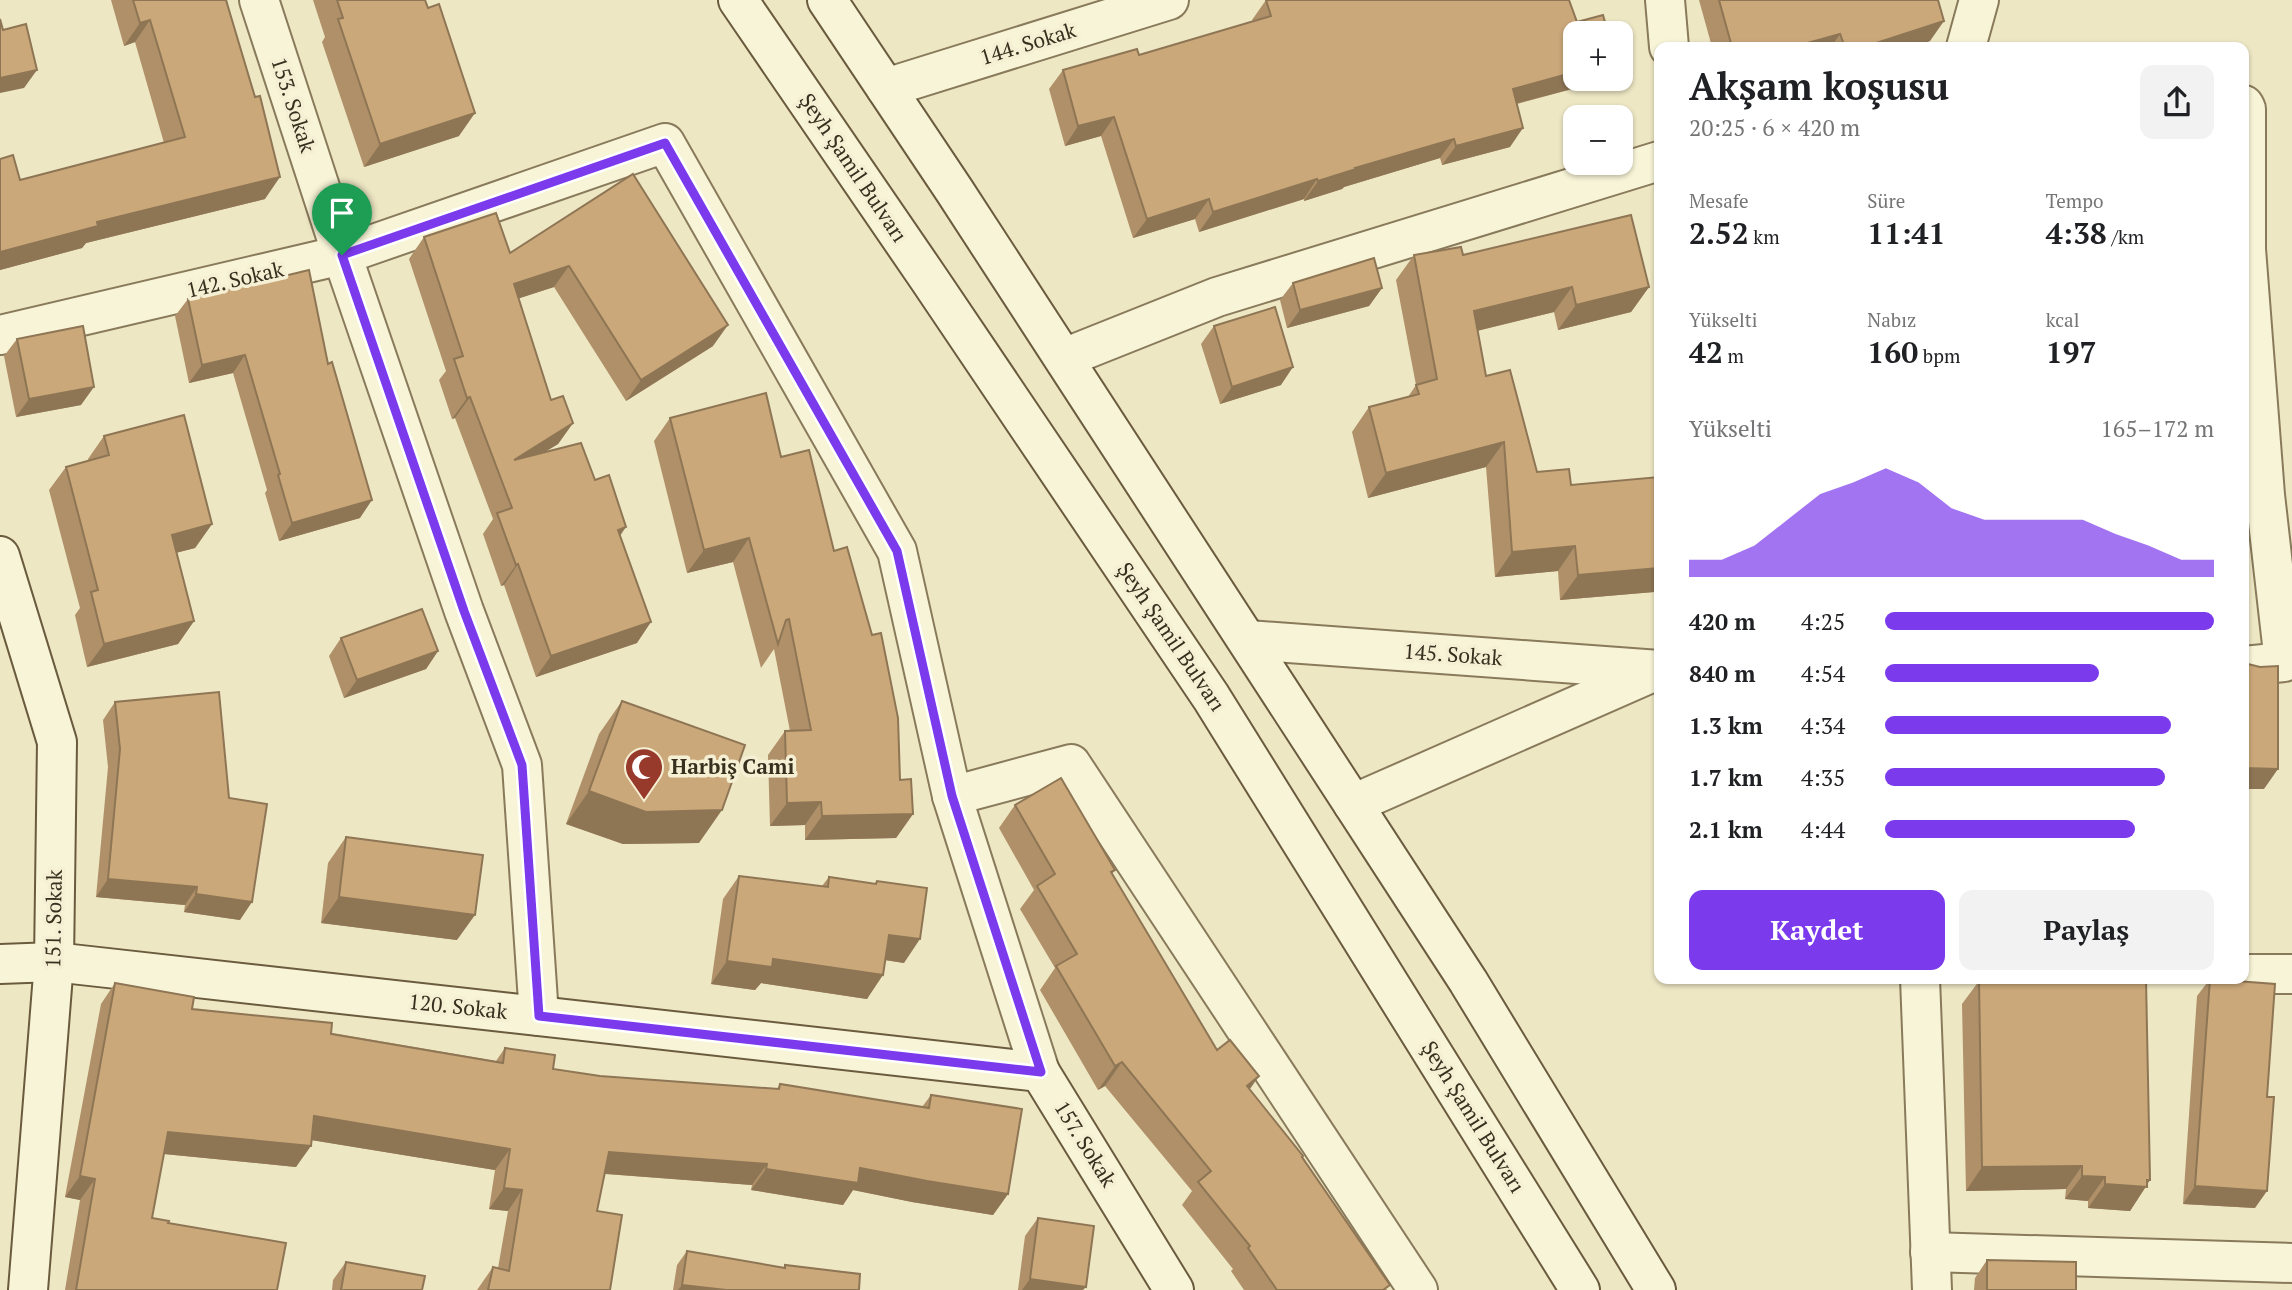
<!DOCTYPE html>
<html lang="tr">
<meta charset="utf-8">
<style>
:root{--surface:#fff;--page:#f2f2f2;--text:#202124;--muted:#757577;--accent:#7c3aed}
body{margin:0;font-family:"PT Serif",serif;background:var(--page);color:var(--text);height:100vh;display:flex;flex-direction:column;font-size:26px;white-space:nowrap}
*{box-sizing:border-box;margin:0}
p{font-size:23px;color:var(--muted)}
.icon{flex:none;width:38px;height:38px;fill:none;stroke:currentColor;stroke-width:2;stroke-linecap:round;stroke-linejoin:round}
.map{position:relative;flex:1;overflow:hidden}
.drawer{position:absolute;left:1654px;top:42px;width:595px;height:942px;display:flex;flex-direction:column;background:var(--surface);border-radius:14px;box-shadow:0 2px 5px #0004}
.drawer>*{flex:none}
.buttons{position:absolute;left:1563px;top:21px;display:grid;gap:14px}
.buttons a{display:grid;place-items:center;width:70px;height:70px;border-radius:14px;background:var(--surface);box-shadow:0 2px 5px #0004;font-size:35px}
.pin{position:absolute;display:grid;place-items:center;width:60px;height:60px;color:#fff;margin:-72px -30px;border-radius:50% 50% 50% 0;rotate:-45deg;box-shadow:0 0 7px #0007}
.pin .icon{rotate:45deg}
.round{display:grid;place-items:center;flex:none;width:74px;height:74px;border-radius:14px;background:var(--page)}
.head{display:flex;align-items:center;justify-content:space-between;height:119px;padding:0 35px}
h1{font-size:38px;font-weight:700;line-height:52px}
.metrics{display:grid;grid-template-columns:repeat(3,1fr);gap:10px;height:119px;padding:7px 35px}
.metrics div{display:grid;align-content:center}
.metrics b{font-size:30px;font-weight:700}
.metrics small{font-size:19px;font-weight:400}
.metrics p{font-size:19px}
.chart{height:196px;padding:14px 35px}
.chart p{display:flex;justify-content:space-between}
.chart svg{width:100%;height:126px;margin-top:7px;fill:var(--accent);opacity:.7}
.primary-button{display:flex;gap:14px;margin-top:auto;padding:14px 35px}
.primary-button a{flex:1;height:80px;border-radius:14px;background:var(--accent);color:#fff;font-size:28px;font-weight:700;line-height:80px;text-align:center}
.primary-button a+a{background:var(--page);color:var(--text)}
ul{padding:0 35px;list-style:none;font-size:23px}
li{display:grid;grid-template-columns:112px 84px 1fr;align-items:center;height:52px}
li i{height:18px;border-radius:9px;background:var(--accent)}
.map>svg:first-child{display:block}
</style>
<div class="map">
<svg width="2292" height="1290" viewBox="0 0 2292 1290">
<rect width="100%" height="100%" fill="#eee7c4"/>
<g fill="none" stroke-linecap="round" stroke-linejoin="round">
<defs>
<g id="street">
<path d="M259 0 342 255 464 611 522 765 539 1016"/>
<path d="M1665 0 1669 47"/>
<path d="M1966 47 1979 0"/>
<path d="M886 88 1169 0"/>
<path d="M2244 105 2246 109V249L2265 495 2284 662 2244 666"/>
<path d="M0 335 342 255 665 143 897 551 952 796 1040 1072"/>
<path d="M1064 358 1217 297 1659 161"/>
<path d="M1248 640 1659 670"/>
<path d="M952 796 1071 764 1418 1290"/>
<path d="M1353 804 1653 672"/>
<path d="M2244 974H2292"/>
<path d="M1920 978 1932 1290"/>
<path d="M1930 1252 2292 1263"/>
</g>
<g id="secondary">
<path d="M738 0 929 279 1211 697 1580 1290"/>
<path d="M827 0 954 190 1468 981 1656 1290"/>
<path d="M0 556 57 742 54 962 28 1290"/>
<path d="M0 964 54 962 1040 1072 1174 1290"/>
</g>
</defs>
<use href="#street" stroke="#887a5b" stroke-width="42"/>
<use href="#secondary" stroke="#6a5b3e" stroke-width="42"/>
<use href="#street" stroke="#f8f4d7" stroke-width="38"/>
<use href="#secondary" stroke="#f8f4d7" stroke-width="38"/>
</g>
<g fill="#af9069">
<path d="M111 0H227L265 199 86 243 82 248 0 270V159L20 180 164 143 135 42 124 46Z"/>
<path d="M313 0H425L459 136 364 167 322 42 325 37Z"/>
<path d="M1266 0 1577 22 1602 81 1517 104 1510 147 1442 165 1440 158 1344 187 1342 189 1304 201V199L1199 232 1195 219 1133 238 1101 136 1065 146 1049 89 1063 70 1139 55 1253 21 1252 20Z"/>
<path d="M1699 0H1938L1930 41 1912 47H1712Z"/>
<path d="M633 174 713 346 626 401 554 287 519 298 551 400 573 423 558 444 546 451 595 480 620 536 637 643 536 677 504 585 501 586 483 534 493 519 455 418 452 419 439 380 446 371 409 259 424 237 510 253Z"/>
<path d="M1414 255H1463L1649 287 1631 312 1558 330 1554 312 1477 331 1486 376 1537 472 1571 485 1659 477V585L1654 592 1560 600 1558 571 1495 577 1486 467 1368 498 1352 432 1369 407 1408 397 1416 385 1396 280Z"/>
<path d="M309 270 360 518 279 541 265 493 267 490 233 373 189 383 175 316 188 299Z"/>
<path d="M1293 283 1382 288 1369 306 1287 328 1280 300Z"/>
<path d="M1214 326 1281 385 1220 404 1201 344Z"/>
<path d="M17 339 81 405 16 417 4 356Z"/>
<path d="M670 418 781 457 834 551 900 780 913 814 896 838 805 840V825L770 826 768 755 785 731H790L774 649 761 668 733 562 687 573 654 441Z"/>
<path d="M104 436 212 524 195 548 176 553 194 621 178 644 87 667 75 615 80 608 49 490 66 467 88 461V459Z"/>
<path d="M341 638 438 651 426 669 344 698 329 656Z"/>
<path d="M622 701 699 843 623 844 566 824 599 734Z"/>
<path d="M115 702 240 920 184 912 185 905 96 897 108 767 103 720Z"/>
<path d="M1015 805 1115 870 1112 874 1217 1050 1250 1090 1302 1158 1387 1290H1244L1231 1271 1233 1269 1182 1205 1192 1191 1105 1086 1098 1090 1040 990 1055 968 1020 909 1034 890 999 828Z"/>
<path d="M346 837 457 940 321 923 328 863Z"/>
<path d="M739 876 822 886 829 877 874 884 877 881 904 963 885 960 867 999 761 983 755 990 711 984 723 899Z"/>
<path d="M2210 979 2267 1097 2255 1208 2183 1204 2197 996Z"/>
<path d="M1979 981 2147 1185 2130 1211 2088 1208V1201L2065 1199 2066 1189 1966 1191 1962 1004Z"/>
<path d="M115 983 192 1009 496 1061 505 1048 553 1069 600 1076 777 1089 780 1084 922 1107 931 1095 1008 1194 993 1215 912 1202 853 1190 843 1205 751 1190 752 1185 605 1174 597 1211 610 1290H477L493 1267 498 1268 508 1211 489 1209 495 1170 311 1140 296 1167 164 1154 152 1218 168 1223 277 1290H65L80 1200 65 1197 101 1004Z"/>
<path d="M1038 1218 1083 1290H1018L1025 1236Z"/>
<path d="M687 1251 783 1268 785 1265 859 1290H673L677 1265Z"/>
<path d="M1987 1260 2076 1290H1974L1975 1278Z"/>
<path d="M346 1262 422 1290H332L333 1280Z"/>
</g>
<g fill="#8e7655">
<path d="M150 20 135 42 124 46 140 23Z"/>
<path d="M1944 21 1930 41 1912 47H1864Z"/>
<path d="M1840 34 1831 47H1793Z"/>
<path d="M37 70 24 88 0 93V78Z"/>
<path d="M1575 72V79H1604L1602 81 1499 108 1513 89Z"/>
<path d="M475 113 459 136 364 167 380 144Z"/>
<path d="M1114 117 1101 136 1065 146 1078 126Z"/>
<path d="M1523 128 1510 147 1442 165 1456 146Z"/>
<path d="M1454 139 1440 158 1344 187 1342 189 1304 201 1318 181 1355 168Z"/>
<path d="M280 177 265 199 86 243 82 248 0 270V252L97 222Z"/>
<path d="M1317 179 1304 199 1199 232 1213 212Z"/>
<path d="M1209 199 1195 219 1133 238 1147 219Z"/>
<path d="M569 266 554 287 499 305 514 284Z"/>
<path d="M1572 287 1554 312 1456 336 1474 311Z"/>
<path d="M1649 287 1631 312 1558 330 1576 305Z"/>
<path d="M1382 288 1369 306 1287 328 1300 310Z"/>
<path d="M728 325 713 346 626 401 641 380Z"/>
<path d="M245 355 233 373 189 383 202 365Z"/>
<path d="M1293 367 1281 385 1220 404 1232 387Z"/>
<path d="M94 387 81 405 16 417 29 399Z"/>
<path d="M470 397 455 418 452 419 467 398Z"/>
<path d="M573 423 558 444 501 479 514 460Z"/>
<path d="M1504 442 1486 467 1368 498 1386 473Z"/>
<path d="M372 500 360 518 279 541 292 523Z"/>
<path d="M212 524 195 548 155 558 172 535Z"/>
<path d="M626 527 611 549 618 530Z"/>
<path d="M749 538 733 562 687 573 704 550Z"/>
<path d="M1575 546 1558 571 1495 577 1512 552Z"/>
<path d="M518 564 504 585 501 586 516 565Z"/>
<path d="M1659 568V585L1654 592 1560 600 1578 575Z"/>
<path d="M194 621 178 644 87 667 104 644Z"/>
<path d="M651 622 637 643 536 677 551 656Z"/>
<path d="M438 651 426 669 344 698 357 680Z"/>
<path d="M2244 768 2278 769 2264 789H2244Z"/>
<path d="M589 791 722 810 699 843 623 844 566 824Z"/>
<path d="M821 802 805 825 770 826 787 803Z"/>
<path d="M913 814 896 838 805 840 822 816Z"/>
<path d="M108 879 197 887 185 905 96 897Z"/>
<path d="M196 894 252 902 240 920 184 912Z"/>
<path d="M339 897 475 915 457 940 321 923Z"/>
<path d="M889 935 920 939 904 963 872 958Z"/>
<path d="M773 959 883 975 867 999 761 983 755 990 711 984 727 961Z"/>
<path d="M1122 1062 1105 1086 1098 1090 1115 1066Z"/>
<path d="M1259 1076 1243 1099 1247 1086Z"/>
<path d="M314 1116 510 1149 495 1170 299 1138Z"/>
<path d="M168 1132 311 1146 296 1167 154 1153Z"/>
<path d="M609 1152 767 1164 752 1185 595 1173Z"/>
<path d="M2082 1166 2066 1189 1966 1191 1982 1167Z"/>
<path d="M860 1168 1008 1194 993 1215 912 1202 853 1190 843 1205 751 1190 766 1169Z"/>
<path d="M80 1176 95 1179 80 1200 65 1197Z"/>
<path d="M2082 1176 2105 1177 2088 1201 2065 1199Z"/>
<path d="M2150 1180 2130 1211 2088 1208 2105 1184Z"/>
<path d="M2195 1186 2267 1191 2255 1208 2183 1204Z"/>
<path d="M504 1188 522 1190 508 1211 489 1209Z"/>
<path d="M1030 1279 1086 1287 1083 1290H1022Z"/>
<path d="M682 1285 726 1290H678Z"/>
</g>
<g fill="#cba87a" stroke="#8e7655" stroke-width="2">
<path d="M133 0H226L255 97 260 96 280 177 97 222 98 226 0 252V159L13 155 20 180 185 137 150 20 140 23Z"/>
<path d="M337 0H425L428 8 439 4 475 113 380 144 338 19 343 18Z"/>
<path d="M1266 0H1569L1577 22 1603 15 1608 33H1575V72L1513 89 1523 128 1456 146 1454 139 1355 168 1356 169 1318 181 1317 179 1213 212 1209 199 1147 219 1114 117 1078 126 1063 70 1137 49 1139 55 1271 16Z"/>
<path d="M1719 0H1938L1944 21 1864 47H1845L1840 34 1793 47H1732Z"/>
<path d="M0 19 3 30 26 24 37 70 0 78Z"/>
<path d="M2017 45 2083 47H2017Z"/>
<path d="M633 174 728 325 641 380 569 266 514 284 551 400 563 396 573 423 514 460 581 443 595 480 609 475 626 527 618 530 651 622 551 656 518 564 516 565 497 513 512 508 470 397 467 398 454 359 463 356 424 237 496 213 510 253Z"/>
<path d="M1631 215 1649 287 1576 305 1572 287 1474 311 1486 376 1510 370 1537 472 1569 469 1571 485 1659 477V568L1578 575 1575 546 1512 552 1504 442 1386 473 1369 407 1419 394 1416 385 1437 379 1414 255 1461 247 1463 255Z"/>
<path d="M1374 258 1382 288 1300 310 1293 283Z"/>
<path d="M309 270 328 364 332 362 372 500 292 523 278 475 280 474 245 355 202 365 188 299Z"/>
<path d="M1275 307 1293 367 1232 387 1214 326Z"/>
<path d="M83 326 94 387 29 399 17 339Z"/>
<path d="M766 393 781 457 809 450 834 551 847 547 872 635 881 633 898 718 900 780 911 779 913 814 822 816 821 802 787 803 785 731 811 730 789 619 786 620 778 644 749 538 704 550 670 418Z"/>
<path d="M184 415 212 524 172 535 194 621 104 644 91 592 98 590 66 467 109 455 104 436Z"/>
<path d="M422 609 438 651 357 680 341 638Z"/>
<path d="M2244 663 2260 667 2278 666V769L2244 768Z"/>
<path d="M219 692 229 798 267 804 252 902 196 894 197 887 108 879 120 749 115 702Z"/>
<path d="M622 701 745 745 722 810 646 812 589 791Z"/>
<path d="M1061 778 1115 870 1111 872 1217 1050 1230 1040 1259 1076 1247 1086 1303 1156 1302 1157 1390 1285 1383 1290H1277L1248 1248 1250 1246 1198 1182 1211 1171 1122 1062 1115 1066 1056 966 1077 954 1037 886 1055 874 1015 805Z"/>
<path d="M346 837 483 855 475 915 339 897Z"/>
<path d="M739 876 828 887 829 877 876 884 877 881 927 888 920 939 889 935 883 975 773 959 772 967 727 961Z"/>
<path d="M2146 979 2150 1180H2147V1187L2105 1184V1177L2082 1176V1166L1982 1167 1979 981Z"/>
<path d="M2210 979 2275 984 2267 1097H2274L2267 1191 2195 1186Z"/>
<path d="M115 983 194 997 192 1009 332 1023 331 1034 503 1063 505 1048 555 1055 553 1069 600 1076 779 1089 780 1084 929 1108 931 1095 1022 1109 1008 1194 927 1181 860 1168 858 1183 766 1169 767 1164 609 1152 597 1211 622 1215 610 1290H488L493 1267 509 1271 522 1190 504 1188 510 1149 314 1116 311 1146 168 1132 152 1218 169 1221 168 1223 286 1243 277 1290H76L95 1179 80 1176Z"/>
<path d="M1038 1218 1094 1226 1086 1287 1030 1279Z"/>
<path d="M687 1251 785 1268V1265L860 1274 859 1290H726L682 1285Z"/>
<path d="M1987 1260 2076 1262V1290H1987Z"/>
<path d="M346 1262 425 1276 422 1290H341Z"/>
</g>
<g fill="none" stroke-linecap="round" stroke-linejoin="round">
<defs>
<path id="route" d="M665 143 897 551 952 796 1041 1072 539 1016 522 765 464 611 342 255Z"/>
</defs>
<use href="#route" stroke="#fff" stroke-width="14"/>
<use href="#route" stroke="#7c3aed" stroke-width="9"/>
</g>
<defs>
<symbol id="mosque-pin" viewBox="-11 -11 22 30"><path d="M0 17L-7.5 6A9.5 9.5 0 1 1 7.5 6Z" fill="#973a2b" stroke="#f5f0d4"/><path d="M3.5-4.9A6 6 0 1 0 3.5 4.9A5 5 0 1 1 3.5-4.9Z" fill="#fff"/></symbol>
</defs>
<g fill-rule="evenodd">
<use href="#mosque-pin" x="622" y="745" width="44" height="60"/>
</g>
<g text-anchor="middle" stroke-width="7" stroke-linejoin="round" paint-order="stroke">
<g font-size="21" fill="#382f1e" stroke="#f5f0d4">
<text transform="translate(1028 44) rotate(-17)" y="7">144. Sokak</text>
<text transform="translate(293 105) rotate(72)" y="7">153. Sokak</text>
<text transform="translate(853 168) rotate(56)" y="7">Şeyh Şamil Bulvarı</text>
<text transform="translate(235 280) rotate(-13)" y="7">142. Sokak</text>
<text transform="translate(1171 637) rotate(56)" y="7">Şeyh Şamil Bulvarı</text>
<text transform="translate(1453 655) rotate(4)" y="7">145. Sokak</text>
<text transform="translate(54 919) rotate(-89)" y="7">151. Sokak</text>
<text transform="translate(458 1007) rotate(6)" y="7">120. Sokak</text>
<text transform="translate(1473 1117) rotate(58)" y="7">Şeyh Şamil Bulvarı</text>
<text transform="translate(1085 1144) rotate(58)" y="7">157. Sokak</text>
</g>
<g font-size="21" font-weight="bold" fill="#382f1e" stroke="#f5f0d4" text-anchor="start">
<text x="671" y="774">Harbiş Cami</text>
</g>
</g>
</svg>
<div class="buttons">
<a>+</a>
<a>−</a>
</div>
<div class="pin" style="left:342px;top:255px;background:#1e9e55"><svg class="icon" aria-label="arrive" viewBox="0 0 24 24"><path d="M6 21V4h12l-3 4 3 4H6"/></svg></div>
<section class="drawer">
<div class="head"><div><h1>Akşam koşusu</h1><p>20:25 · 6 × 420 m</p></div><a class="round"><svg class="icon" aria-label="share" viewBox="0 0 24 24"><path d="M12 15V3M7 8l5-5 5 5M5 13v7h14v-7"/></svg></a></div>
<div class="metrics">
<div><p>Mesafe</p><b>2.52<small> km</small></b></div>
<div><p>Süre</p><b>11:41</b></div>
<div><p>Tempo</p><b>4:38<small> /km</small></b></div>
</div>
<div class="metrics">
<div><p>Yükselti</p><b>42<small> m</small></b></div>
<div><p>Nabız</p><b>160<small> bpm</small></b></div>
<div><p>kcal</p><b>197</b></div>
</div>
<div class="chart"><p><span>Yükselti</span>165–172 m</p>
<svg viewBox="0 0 160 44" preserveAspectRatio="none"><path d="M0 44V38L10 38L20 33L30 24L40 15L50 11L60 6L70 11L80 20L90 24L100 24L110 24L120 24L130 29L140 33L150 38L160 38V44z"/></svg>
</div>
<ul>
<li><b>420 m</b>4:25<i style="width:100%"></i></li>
<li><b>840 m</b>4:54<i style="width:65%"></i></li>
<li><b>1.3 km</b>4:34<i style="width:87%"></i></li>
<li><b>1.7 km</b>4:35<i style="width:85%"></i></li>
<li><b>2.1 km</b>4:44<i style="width:76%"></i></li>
</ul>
<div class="primary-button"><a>Kaydet</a><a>Paylaş</a></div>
</section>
</div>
